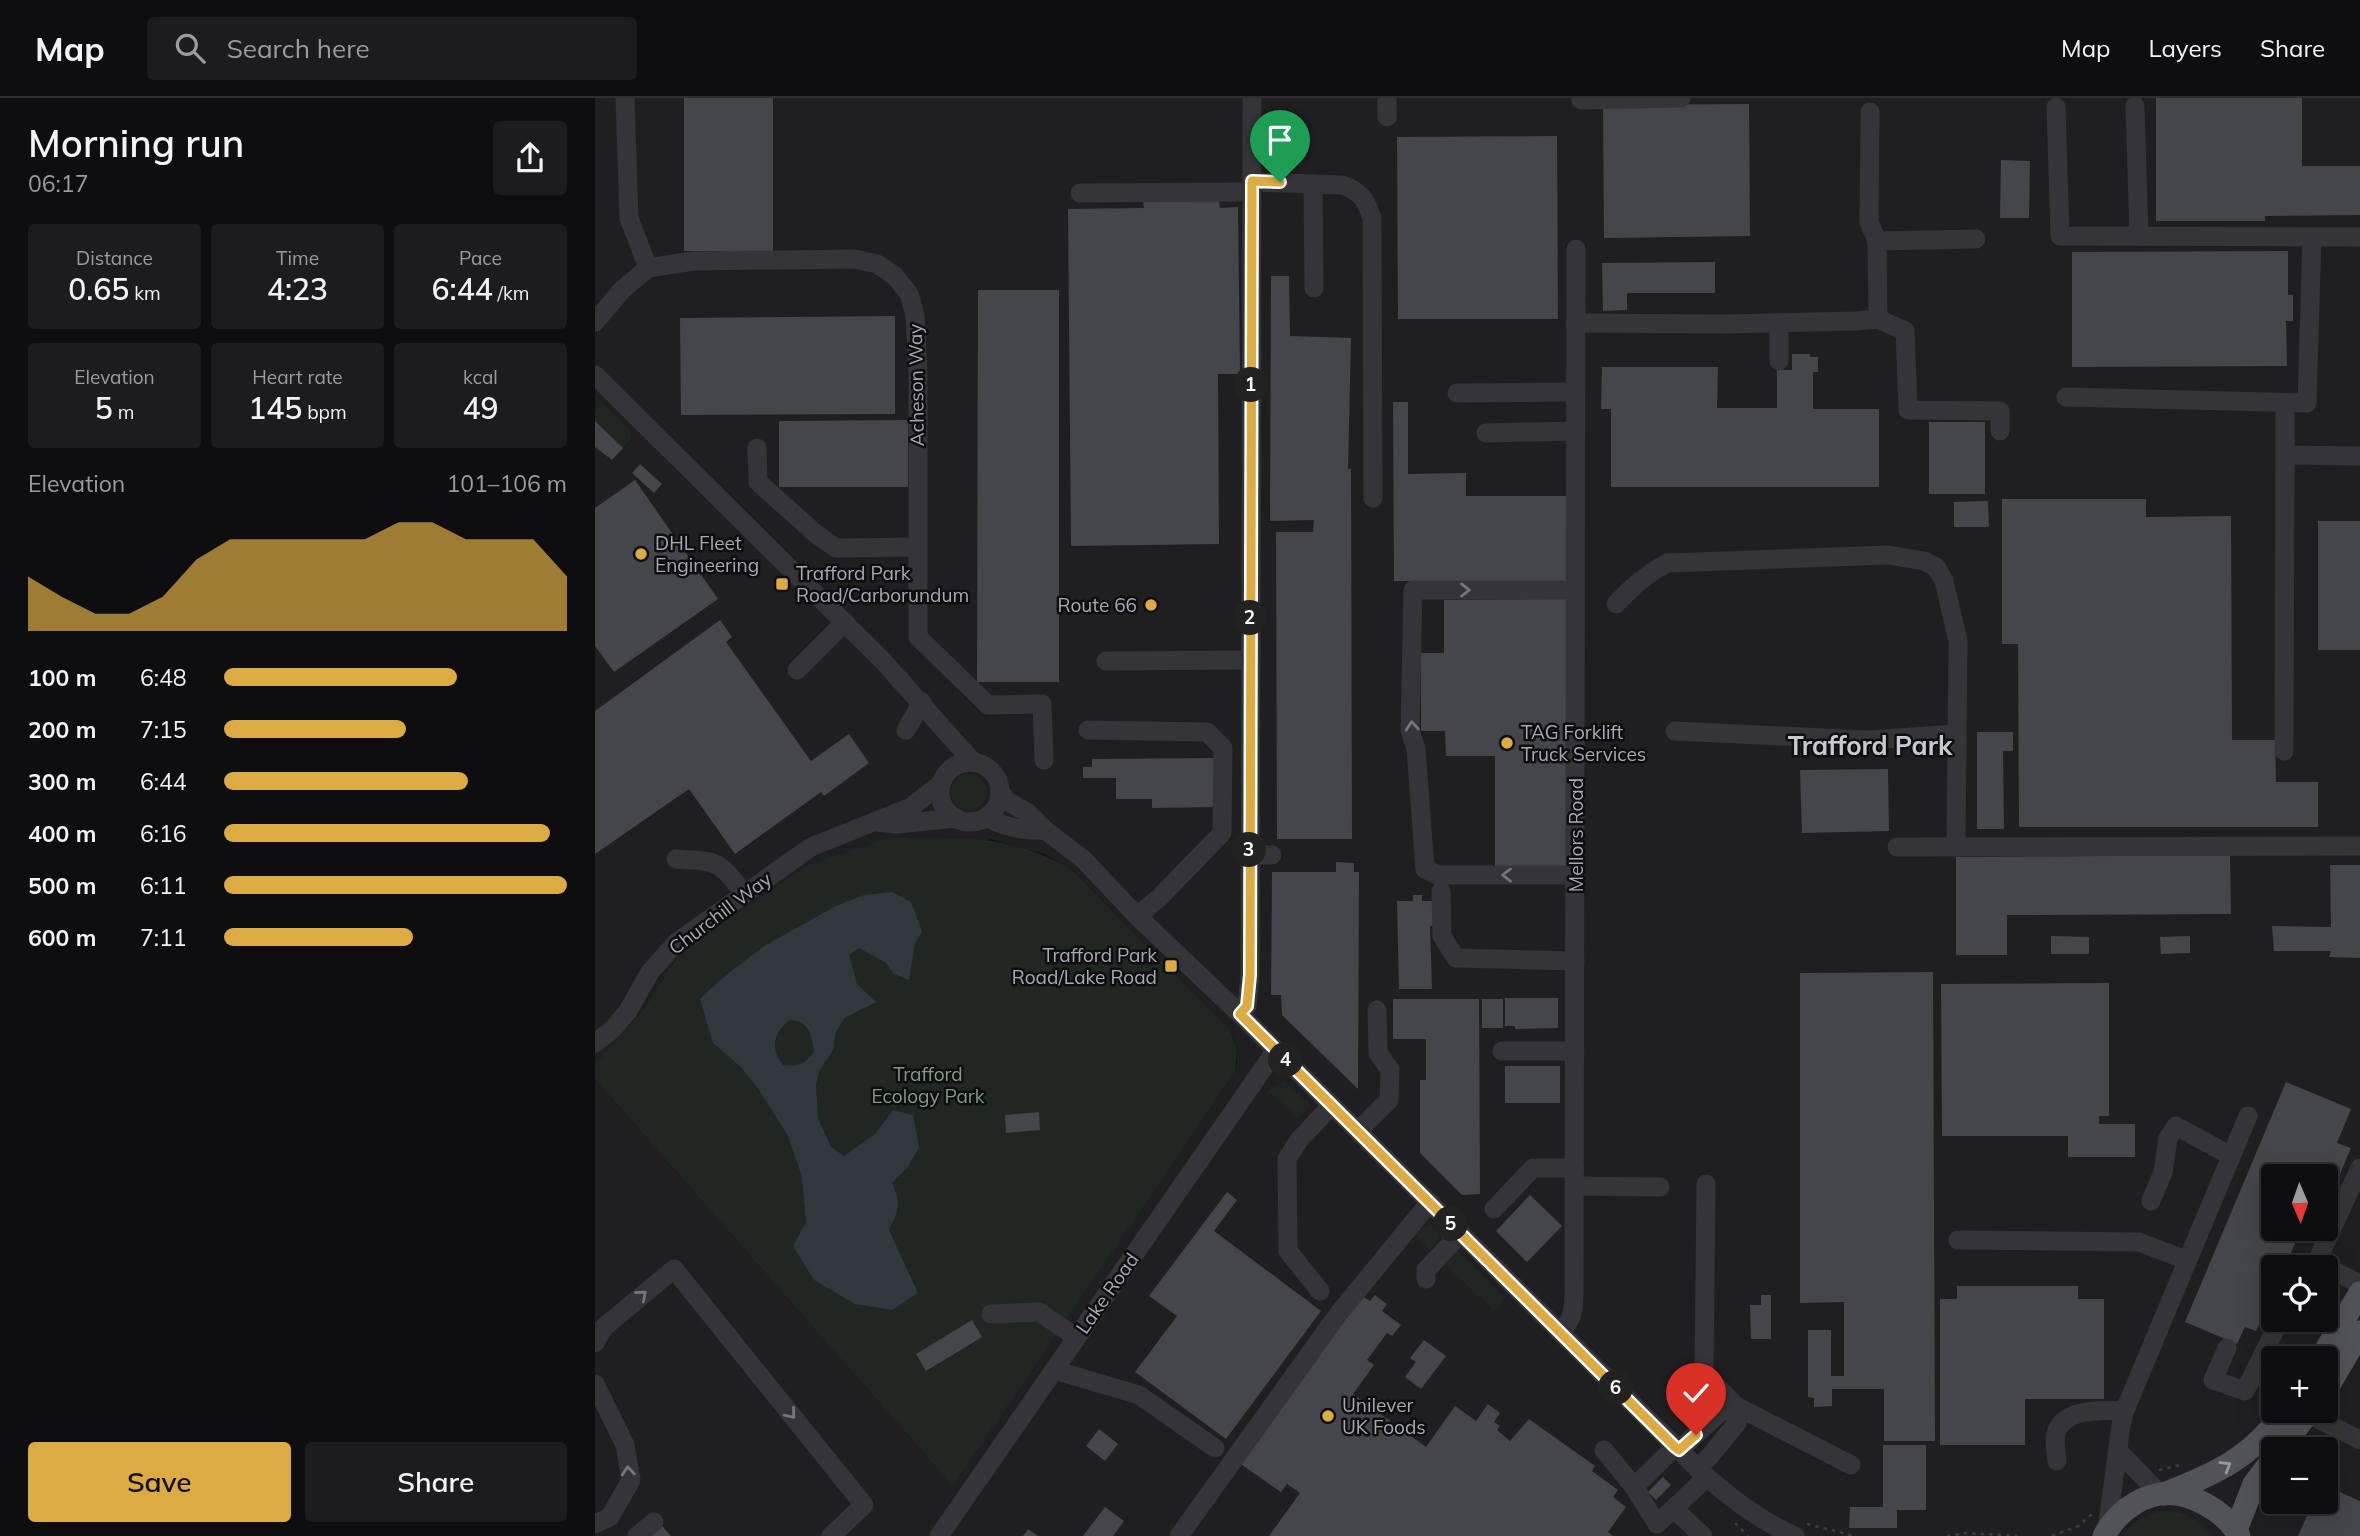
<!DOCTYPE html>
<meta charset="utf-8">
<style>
:root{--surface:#0e0e10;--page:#1c1c1e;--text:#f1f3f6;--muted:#9b9c9f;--line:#2e2e30;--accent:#dcab44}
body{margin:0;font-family:Mulish,sans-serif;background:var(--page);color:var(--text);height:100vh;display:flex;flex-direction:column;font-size:26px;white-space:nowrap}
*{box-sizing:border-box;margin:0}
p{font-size:23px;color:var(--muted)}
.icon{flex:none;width:38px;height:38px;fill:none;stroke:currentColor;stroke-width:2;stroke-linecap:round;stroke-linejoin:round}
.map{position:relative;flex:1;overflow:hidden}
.side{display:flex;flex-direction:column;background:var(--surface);width:595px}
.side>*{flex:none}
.needle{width:46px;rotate:178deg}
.buttons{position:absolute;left:1666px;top:1066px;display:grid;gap:14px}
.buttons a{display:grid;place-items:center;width:77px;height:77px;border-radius:7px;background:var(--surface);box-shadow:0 7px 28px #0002,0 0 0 2px var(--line);font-size:35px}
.pin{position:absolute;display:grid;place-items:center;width:60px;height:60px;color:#fff;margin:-72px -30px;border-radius:50% 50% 50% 0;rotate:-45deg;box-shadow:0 0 7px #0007}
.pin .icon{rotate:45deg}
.km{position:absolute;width:35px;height:35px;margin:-18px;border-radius:50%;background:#222;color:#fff;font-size:19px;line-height:35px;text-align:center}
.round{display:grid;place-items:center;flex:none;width:74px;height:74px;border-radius:7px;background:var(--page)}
.summary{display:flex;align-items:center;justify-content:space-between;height:119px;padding:0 28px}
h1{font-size:38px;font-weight:600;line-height:52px}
.stats{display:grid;grid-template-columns:repeat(3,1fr);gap:10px;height:119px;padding:7px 28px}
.stats div{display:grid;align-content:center;border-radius:7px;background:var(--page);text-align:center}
.stats b{font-size:30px;font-weight:600}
.stats small{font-size:19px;font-weight:400}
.stats p{font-size:19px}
.chart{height:196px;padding:14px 28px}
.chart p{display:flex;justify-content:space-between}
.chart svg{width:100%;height:126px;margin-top:7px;fill:var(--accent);opacity:.7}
.action{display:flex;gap:14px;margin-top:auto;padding:14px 28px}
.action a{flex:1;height:80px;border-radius:7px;background:var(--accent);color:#111;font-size:28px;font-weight:600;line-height:80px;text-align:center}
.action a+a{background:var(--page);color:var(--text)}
ul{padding:0 28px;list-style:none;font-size:23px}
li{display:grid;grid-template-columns:112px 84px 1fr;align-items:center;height:52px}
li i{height:18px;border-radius:9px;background:var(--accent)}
header{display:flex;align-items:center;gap:42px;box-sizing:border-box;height:98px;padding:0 35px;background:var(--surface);border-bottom:2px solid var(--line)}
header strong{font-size:33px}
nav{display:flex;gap:38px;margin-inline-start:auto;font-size:24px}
.search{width:490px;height:63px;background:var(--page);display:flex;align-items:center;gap:18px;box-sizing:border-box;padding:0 24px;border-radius:7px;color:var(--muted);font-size:26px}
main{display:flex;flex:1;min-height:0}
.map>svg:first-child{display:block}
</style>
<header>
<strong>Map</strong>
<div class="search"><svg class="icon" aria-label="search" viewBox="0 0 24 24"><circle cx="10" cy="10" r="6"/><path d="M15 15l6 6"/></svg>Search here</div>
<nav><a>Map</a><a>Layers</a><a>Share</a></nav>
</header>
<main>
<section class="side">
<div class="summary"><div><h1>Morning run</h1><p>06:17</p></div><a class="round"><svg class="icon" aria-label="share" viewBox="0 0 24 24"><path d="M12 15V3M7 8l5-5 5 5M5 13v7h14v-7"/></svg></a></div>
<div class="stats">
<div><p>Distance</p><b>0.65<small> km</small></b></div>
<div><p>Time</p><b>4:23</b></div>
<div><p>Pace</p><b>6:44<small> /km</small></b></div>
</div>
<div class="stats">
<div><p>Elevation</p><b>5<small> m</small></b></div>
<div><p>Heart rate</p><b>145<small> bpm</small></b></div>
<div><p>kcal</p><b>49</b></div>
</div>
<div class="chart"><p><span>Elevation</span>101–106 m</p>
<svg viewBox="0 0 160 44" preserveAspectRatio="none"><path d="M0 44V25L10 32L20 38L30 38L40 32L50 19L60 12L70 12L80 12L90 12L100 12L110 6L120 6L130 12L140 12L150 12L160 25V44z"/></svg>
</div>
<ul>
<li><b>100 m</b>6:48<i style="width:68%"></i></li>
<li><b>200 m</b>7:15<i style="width:53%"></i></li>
<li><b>300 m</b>6:44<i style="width:71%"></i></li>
<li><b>400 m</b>6:16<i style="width:95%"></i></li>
<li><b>500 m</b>6:11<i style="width:100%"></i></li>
<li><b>600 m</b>7:11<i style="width:55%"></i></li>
</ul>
<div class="action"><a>Save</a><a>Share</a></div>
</section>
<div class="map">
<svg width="1765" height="1438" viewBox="0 0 1765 1438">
<rect width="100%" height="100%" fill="#131315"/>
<path fill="#1f1f22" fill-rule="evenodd" d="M0 0H1765V1438H0V981L358 1387 640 974 642 963 639 941 635 931 476 771 449 756 396 741 86 853 48 912 0 966ZM1678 1078H1731V1130H1678ZM1678 1169H1731V1222H1678ZM1678 1260H1731V1312H1678ZM1678 1351H1731V1404H1678Z"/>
<g fill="#202621">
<path d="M7 305 35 331 36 341 28 350 0 323V313Z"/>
<circle cx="374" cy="694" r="18"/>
<path d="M299 739C369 741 413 735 476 771L635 931 642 952 640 974 358 1388 0 981V966L48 912 86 853 215 766Z"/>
<path d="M690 984 716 1007 703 1021 676 995 669 998 677 988Z"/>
<path d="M835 1126 846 1137 835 1153 818 1134Z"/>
<path d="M862 1152 909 1200 899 1212 848 1165Z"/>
<path d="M1568 1413C1590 1413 1602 1421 1616 1438H1528C1538 1423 1551 1416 1568 1413Z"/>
</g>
<path fill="#30383e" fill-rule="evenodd" d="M297 794 316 804 327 833 320 846 314 882 299 876 291 865 264 850 254 857 262 886 281 904 249 920 240 936 239 951 225 972 221 987 223 1020 236 1049 249 1058 280 1036 298 1012 318 1017 324 1049 313 1069 297 1085C307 1106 303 1113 294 1132L323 1195 297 1212 260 1206 219 1182 198 1148 211 1124 207 1079 193 1038 164 992 146 969 118 945 105 901 125 882 169 848 241 808 269 797ZM195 922C214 922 217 938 219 954 210 966 203 969 188 967 175 950 178 935 195 922Z"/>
<g fill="#45464a">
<rect x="89" y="0" width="89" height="153"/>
<path d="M1561 0H1707V68H1765V117L1670 118V123H1561Z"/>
<path d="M1154 6 1155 138 1009 140 1008 7Z"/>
<path d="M962 38 963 221H803L802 39Z"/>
<path d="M1406 62 1435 63 1434 120H1405Z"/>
<path d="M624 102 625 110 643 109 645 276H623L624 446 476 448 473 111 549 110 548 103Z"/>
<path d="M1693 153V197H1698V223H1691L1692 268 1477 269V154Z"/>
<path d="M1120 164V195H1032V212L1008 213 1007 165Z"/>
<path d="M676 178H694L695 238 756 240 753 371H756L757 741H682L681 434H718L719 422 675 423Z"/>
<path d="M383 192H464V584H382Z"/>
<path d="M300 218V316L86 317 85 220Z"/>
<path d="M1197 256H1215V259H1223V274H1218V311H1284V389H1016V311H1006L1007 269H1123L1122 310H1182V272H1197Z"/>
<path d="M798 304H813V376L871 375V398H972V483H799Z"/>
<path d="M313 322V389H184V323Z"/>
<path d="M0 323 28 350 17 362 0 349Z"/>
<rect x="1334" y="324" width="56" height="72"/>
<path d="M45 366 67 386 59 395 37 375Z"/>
<path d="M40 382 123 501 19 574 0 548V410Z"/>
<path d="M1407 401H1551V419L1636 418 1637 642H1680L1681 684H1723V729H1424L1423 546H1407Z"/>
<path d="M1393 403 1394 429H1359V404Z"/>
<rect x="1723" y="423" width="42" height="129"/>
<path d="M972 501 973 770H900V658H851L850 633H826V555H849V502Z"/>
<path d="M125 522 137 539 131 544 216 663 254 636 274 665 229 698 226 694 140 756 94 691 0 756V613Z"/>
<path d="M1382 634H1418V653H1408L1409 731H1382Z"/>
<path d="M621 660V709L557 710V701H521V680H488V669H497V661Z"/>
<path d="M1293 671 1294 733 1207 735 1205 672Z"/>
<path d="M1635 757 1636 816 1412 817V857H1361V759Z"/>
<path d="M741 764 759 765V774H764L763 991 687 917 686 897H676L677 774H741Z"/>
<path d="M1735 767H1765V860L1734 859 1736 853H1679L1677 828 1736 829Z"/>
<path d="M818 797H827V803H840V828H835L837 891H804L802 803H818Z"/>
<path d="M1456 838 1494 839V856H1456Z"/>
<path d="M1595 838V855L1566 856 1565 839Z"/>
<path d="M1338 874 1340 1343H1289V1291H1237V1308L1219 1309V1300L1213 1299V1232H1236V1278H1249V1204L1205 1205V875Z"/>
<path d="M1514 885V1018H1504V1026H1540V1059H1473V1038H1347L1346 886Z"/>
<path d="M910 900H963V930L920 931V928H910Z"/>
<path d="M798 901H884L885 1096 867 1097 825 1055V982H831V941H798Z"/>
<rect x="887" y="901" width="21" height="29"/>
<rect x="910" y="968" width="55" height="37"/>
<path d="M1691 984 1756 1011 1742 1045 1756 1050 1731 1109V1078H1678V1130H1722L1719 1137 1706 1131 1690 1169 1675 1167 1672 1173 1678 1176V1192L1661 1233 1650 1229 1642 1246 1590 1224Z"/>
<path d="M444 1014 445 1032 411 1035 410 1017Z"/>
<path d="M632 1094 642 1102 619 1133 726 1213 631 1341 540 1274 582 1218 554 1198Z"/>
<path d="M935 1097 967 1128 932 1164 901 1133Z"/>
<path d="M1362 1188H1483V1201H1509V1301H1430V1347H1345V1201H1362Z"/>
<path d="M766 1197 775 1203 780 1197 792 1206 787 1213 806 1227 797 1238 792 1235 772 1262 779 1267 758 1296 831 1349 860 1308 881 1323 893 1306 905 1315 899 1324 905 1328 902 1332 915 1343 934 1321 1000 1368 997 1373 1023 1392 1018 1399 1031 1409 1013 1434 1018 1438H674L705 1395 692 1386 686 1394 644 1365Z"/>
<path d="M1166 1197H1176V1241H1156L1155 1207H1166Z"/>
<path d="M377 1222 387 1239 331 1273 321 1256Z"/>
<path d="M829 1242 851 1258 826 1291 810 1279 821 1264 815 1260Z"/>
<path d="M504 1331 523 1346 510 1363 491 1348Z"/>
<path d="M1288 1347H1331V1412H1302V1430H1254L1255 1409H1288Z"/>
<path d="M1068 1379 1076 1387 1061 1402 1053 1394Z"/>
<path d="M1731 1388 1765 1403V1438H1703L1718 1404H1731Z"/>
<path d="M510 1409 529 1423 518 1438H488Z"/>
<path d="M63 1423 76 1438H45Z"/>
<path d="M433 1431 443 1438H428Z"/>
</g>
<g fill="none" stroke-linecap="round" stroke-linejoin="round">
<g stroke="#3b3c40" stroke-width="2.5" stroke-dasharray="3.5 5" stroke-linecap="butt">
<path d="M1564 1372 1585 1367"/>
<path d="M1140 1425 1153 1438"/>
<path d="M1212 1426 1259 1438"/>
<path d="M1352 1438 1372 1435 1422 1438"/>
<path d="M1457 1438 1483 1428 1497 1416"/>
</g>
<g stroke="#353539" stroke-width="19">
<path d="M30 0 34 120 53 170"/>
<path d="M792 0V19"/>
<path d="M986 2 1086 0"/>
<path d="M1540 8 1544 138"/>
<path d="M1461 9 1465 138 1765 139"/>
<path d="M1275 14 1274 124 1282 143"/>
<path d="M657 84 747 87C766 93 771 102 777 120L778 400"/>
<path d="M718 86 719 190"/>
<path d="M485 95 657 94"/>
<path d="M1283 221 1310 233 1313 312 1405 313V333"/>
<path d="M0 224 27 192 53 170 98 163 260 161 282 166 300 178 314 196 320 217 323 275V539L393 607 447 606 449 662"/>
<path d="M980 225 1130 226 1261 223 1283 221 1282 143 1381 141"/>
<path d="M1184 225V263"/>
<path d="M0 277 289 564 378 664"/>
<path d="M862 295 980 294"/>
<path d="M1471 299 1712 305 1717 139"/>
<path d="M1690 305V357L1765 358"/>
<path d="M891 335 980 333"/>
<path d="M162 350 163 384 221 436 241 450 322 449"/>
<path d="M1021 506C1036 489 1052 476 1072 465L1293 457 1329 463 1341 469 1349 483 1363 543 1361 748"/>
<path d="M511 563 655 562"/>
<path d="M202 572 250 524"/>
<path d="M311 632 327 604"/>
<path d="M493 632 612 634 628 650 627 735 564 800 542 818"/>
<path d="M1080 633 1273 642 1362 636"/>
<path d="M1689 653 1690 357"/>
<circle cx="375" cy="694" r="30"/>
<path d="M405 694 412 703 433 715 450 732 488 761 542 818 645 916 1102 1370C1131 1397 1163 1422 1200 1438"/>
<path d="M391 719C409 729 430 733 450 732"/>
<path d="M282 724 302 726 361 720"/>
<path d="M1302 749 1765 748"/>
<path d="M654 757H677"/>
<path d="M81 761C120 763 125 762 148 795"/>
<path d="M980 777H843L830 771 821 651 815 632 818 492H980"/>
<path d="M846 793 847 838 861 860 980 863"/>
<path d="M645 916 652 908 655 877 657 0"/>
<path d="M0 945 18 931 33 913 55 874 82 844 216 749 316 709 347 685"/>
<path d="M907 953H980"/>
<path d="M763 1033 794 1002 795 972 783 955 782 912"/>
<path d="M1111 1086 1109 1275 1141 1308 1256 1367"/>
<path d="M980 1088 1065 1089"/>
<path d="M1556 1103 1568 1074 1573 1040 1581 1028 1636 1058"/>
<path d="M899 1111 938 1070H980"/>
<path d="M1363 1142 1544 1144 1591 1162"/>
<path d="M1721 1165 1765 1070"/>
<path d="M1731 1169 1765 1186"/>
<path d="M831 1181V1172L866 1135"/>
<path d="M725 1193 693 1153 692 1061 704 1042 737 1007"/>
<path d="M396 1216 444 1214 481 1239"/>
<path d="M965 1234C980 1222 979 1205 979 1187L981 151"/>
<path d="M0 1245 8 1230 79 1171 269 1407 236 1438"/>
<path d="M1632 1250 1618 1282 1650 1293 1685 1222"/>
<path d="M459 1272 544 1297 620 1350"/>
<path d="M0 1286 30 1347 36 1382 15 1419 0 1426"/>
<path d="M1713 1316 1765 1342"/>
<path d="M1080 1349 1039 1389 1062 1426 1112 1379"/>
<path d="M1009 1352 1039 1389"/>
<path d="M1084 1352 1124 1315 1141 1308"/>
<path d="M1524 1354 1565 1396"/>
<path d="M1462 1363C1461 1355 1459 1343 1461 1335 1470 1308 1507 1314 1530 1312"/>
<path d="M1102 1370 1115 1358 1142 1325 1141 1308"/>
<path d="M1079 1411 1108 1438"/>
<path d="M1512 1432 1526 1327 1530 1312 1653 1018"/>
<path d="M42 1438 59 1424"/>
<path d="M344 1438 681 952"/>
<path d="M584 1438 744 1215 835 1104"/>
</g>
<g stroke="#515358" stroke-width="23">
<path d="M1726 1260 1765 1195"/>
<path d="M1731 1292 1765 1234"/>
<path d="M1686 1351 1715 1312"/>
<path d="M1569 1396C1621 1375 1657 1360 1690 1312"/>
<path d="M1641 1432 1659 1386 1678 1361"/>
<path d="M1509 1438C1520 1417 1541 1400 1565 1396 1593 1392 1631 1413 1644 1438"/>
</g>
</g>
<defs><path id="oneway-chevron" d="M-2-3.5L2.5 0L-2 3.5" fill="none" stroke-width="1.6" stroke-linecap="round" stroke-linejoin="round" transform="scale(1.75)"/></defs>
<g stroke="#74757d">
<use href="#oneway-chevron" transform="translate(870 492)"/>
<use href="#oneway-chevron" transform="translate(817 628) rotate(-95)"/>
<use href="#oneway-chevron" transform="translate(912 777) rotate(180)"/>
<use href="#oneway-chevron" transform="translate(47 1197) rotate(-40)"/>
<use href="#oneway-chevron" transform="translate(196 1316) rotate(51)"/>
<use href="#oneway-chevron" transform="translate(33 1373) rotate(-95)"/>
</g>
<use stroke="#9699a2" href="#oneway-chevron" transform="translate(1631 1368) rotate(-31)"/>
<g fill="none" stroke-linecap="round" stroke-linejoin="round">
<defs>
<path id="route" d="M685 84 657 83 655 877 652 908 645 916 1080 1349 1084 1352 1101 1337"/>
</defs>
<use href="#route" stroke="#fff" stroke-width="14"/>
<use href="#route" stroke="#dcab44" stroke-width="9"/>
</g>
<g fill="#dcab44" stroke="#0e0e10" stroke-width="2.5">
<circle cx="46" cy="456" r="7"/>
<rect x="180" y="479" width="14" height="14" rx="3.5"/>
<circle cx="556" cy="507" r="7"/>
<circle cx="912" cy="645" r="7"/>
<rect x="569" y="861" width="14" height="14" rx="3.5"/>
<circle cx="733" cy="1318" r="7"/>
</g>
<g text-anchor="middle" stroke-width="5" stroke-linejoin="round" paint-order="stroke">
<g font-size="19" fill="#a7aab4" stroke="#0e0e10">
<text transform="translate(321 287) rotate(-91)" y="7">Acheson Way</text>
<text transform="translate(981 737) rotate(-90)" y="7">Mellors Road</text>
<text transform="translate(125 815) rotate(-37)" y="7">Churchill Way</text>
<text transform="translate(512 1195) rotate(-55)" y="7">Lake Road</text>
</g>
<g font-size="19" fill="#a7aab4" stroke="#0e0e10" text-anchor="start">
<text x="60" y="452">DHL Fleet<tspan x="60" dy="22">Engineering</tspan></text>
<text x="201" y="482">Trafford Park<tspan x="201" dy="22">Road/Carborundum</tspan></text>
<text x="542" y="514" text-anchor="end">Route 66</text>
<text x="926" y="641">TAG Forklift<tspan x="926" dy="22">Truck Services</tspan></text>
<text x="562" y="864" text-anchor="end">Trafford Park<tspan x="562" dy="22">Road/Lake Road</tspan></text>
<text x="747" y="1314">Unilever<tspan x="747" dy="22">UK Foods</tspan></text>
</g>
<g font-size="19" fill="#809c82" stroke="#0e0e10">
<text x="333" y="983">Trafford<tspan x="333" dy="22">Ecology Park</tspan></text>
</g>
<g font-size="26" font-weight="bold" fill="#c7c9d0" stroke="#0e0e10">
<text x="1275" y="657">Trafford Park</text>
</g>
</g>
</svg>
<div class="buttons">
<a><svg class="needle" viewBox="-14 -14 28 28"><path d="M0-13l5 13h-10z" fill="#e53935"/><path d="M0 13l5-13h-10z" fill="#9b9c9f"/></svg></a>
<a><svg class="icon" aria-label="locate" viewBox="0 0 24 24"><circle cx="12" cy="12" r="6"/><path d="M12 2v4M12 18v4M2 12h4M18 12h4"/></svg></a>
<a>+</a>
<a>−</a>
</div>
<div class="pin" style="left:685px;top:84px;background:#1e9e55"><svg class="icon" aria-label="arrive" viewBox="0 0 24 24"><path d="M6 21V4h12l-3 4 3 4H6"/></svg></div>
<div class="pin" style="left:1101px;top:1337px;background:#d93025"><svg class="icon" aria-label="check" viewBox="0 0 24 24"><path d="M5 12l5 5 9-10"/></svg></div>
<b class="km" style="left:656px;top:287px">1</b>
<b class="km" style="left:655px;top:520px">2</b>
<b class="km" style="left:654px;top:752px">3</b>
<b class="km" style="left:691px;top:962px">4</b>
<b class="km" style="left:856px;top:1126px">5</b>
<b class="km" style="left:1021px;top:1290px">6</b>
</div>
</main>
